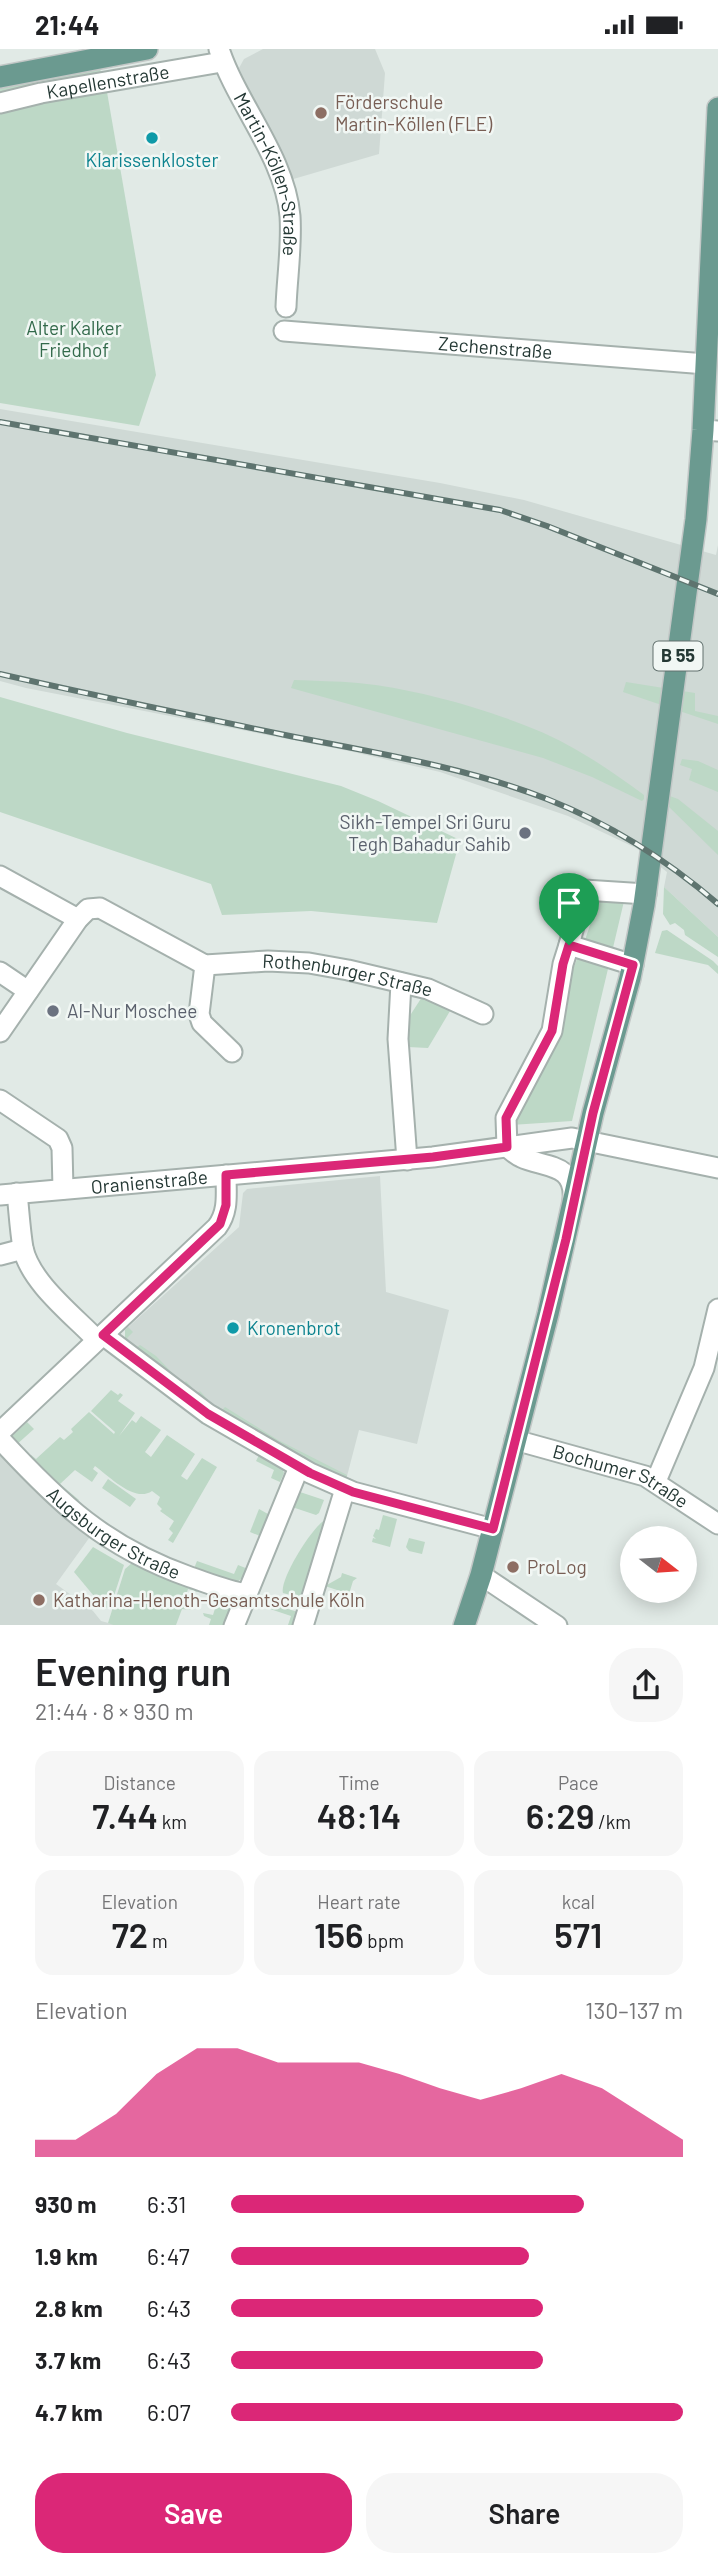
<!DOCTYPE html>
<meta charset="utf-8">
<style>
:root{--surface:#fff;--page:#f6f6f6;--text:#202124;--muted:#757577;--accent:#db2777}
body{margin:0;font-family:Barlow,sans-serif;background:var(--page);color:var(--text);height:100vh;display:flex;flex-direction:column;font-size:26px;white-space:nowrap}
*{box-sizing:border-box;margin:0}
p{font-size:23px;color:var(--muted)}
.icon{flex:none;width:38px;height:38px;fill:none;stroke:currentColor;stroke-width:2;stroke-linecap:round;stroke-linejoin:round}
.map{position:relative;height:1576px;overflow:hidden}
.sheet{display:flex;flex-direction:column;background:var(--surface);flex:1}
.sheet>*{flex:none}
.needle{width:46px;rotate:107deg}
.tools{position:absolute;left:620px;top:1477px;display:grid;gap:14px}
.tools a{display:grid;place-items:center;width:77px;height:77px;border-radius:50%;background:var(--surface);box-shadow:0 4px 18px #0003;font-size:35px}
.pin{position:absolute;display:grid;place-items:center;width:60px;height:60px;color:#fff;margin:-72px -30px;border-radius:50% 50% 50% 0;rotate:-45deg;box-shadow:0 0 7px #0007}
.pin .icon{rotate:45deg}
.round{display:grid;place-items:center;flex:none;width:74px;height:74px;border-radius:28px;background:var(--page)}
.head{display:flex;align-items:center;justify-content:space-between;height:119px;padding:0 35px}
h1{font-size:38px;font-weight:600;line-height:52px}
.stats{display:grid;grid-template-columns:repeat(3,1fr);gap:10px;height:119px;padding:7px 35px}
.stats div{display:grid;align-content:center;border-radius:18px;background:var(--page);text-align:center}
.stats b{font-size:35px;font-weight:600}
.stats small{font-size:19px;font-weight:400}
.stats p{font-size:19px}
.chart{height:196px;padding:14px 35px}
.chart p{display:flex;justify-content:space-between}
.chart svg{width:100%;height:126px;margin-top:7px;fill:var(--accent);opacity:.7}
.action{display:flex;gap:14px;margin-top:auto;padding:14px 35px}
.action a{flex:1;height:80px;border-radius:28px;background:var(--accent);color:#fff;font-size:28px;font-weight:600;line-height:80px;text-align:center}
.action a+a{background:var(--page);color:var(--text)}
ul{padding:0 35px;list-style:none;font-size:23px}
li{display:grid;grid-template-columns:112px 84px 1fr;align-items:center;height:52px}
li i{height:18px;border-radius:9px;background:var(--accent)}
.status{display:flex;justify-content:space-between;align-items:center;height:49px;padding:0 35px;background:var(--surface);direction:ltr}
.status svg{height:19px;fill:currentColor}
.map>svg:first-child{display:block}
</style>
<div class="status"><b>21:44</b><svg viewBox="0 0 49 12"><path d="M0 12V9h3v3zM5 12V6h3v6zM10 12V3h3v9zM15 12V0h3v12zM26 1h20v11H26zM47 4h2v5h-2z"/></svg></div>
<div class="map">
<svg width="718" height="1577" viewBox="0 0 718 1577">
<rect width="100%" height="100%" fill="#e1eae6"/>
<g fill="#cfd9d5">
<path d="M263 0H375L385 24 379 105 290 131 239 19 244 10Z"/>
<path d="M0 360 440 434 524 451 716 506 718 496V888L664 838 667 823 636 799 568 767 440 723 349 702 26 639 0 632Z"/>
<path d="M380 1127 386 1243 449 1261 417 1395 359 1381 346 1431 220 1363 125 1291V1281L239 1178 243 1144 247 1140Z"/>
<path d="M0 1403 92 1485 56 1535 93 1562 101 1572 116 1576 0 1577Z"/>
</g>
<g fill="#bdd8c6">
<path d="M98 19 104 25 0 46V32Z"/>
<path d="M107 43 156 326 139 377 0 354V64L47 53Z"/>
<path d="M294 631C315 632 337 632 358 634 412 639 484 659 534 680 574 696 610 721 644 746V750L642 752 592 728 543 709 298 641 291 639Z"/>
<path d="M626 633 695 644V662L718 667V675L623 643Z"/>
<path d="M0 648 127 684 341 737 378 752 460 791 437 874 311 862 222 866 211 835 0 763Z"/>
<path d="M682 710 698 712 718 721V743L689 731 692 720 680 716Z"/>
<path d="M667 746 678 750 718 782V806L664 753Z"/>
<path d="M664 838 718 888V908L685 886 684 881 675 874 670 876 663 865Z"/>
<path d="M600 846 625 848 572 1072 511 1076 568 956 563 944 585 891Z"/>
<path d="M667 881 713 912 718 917V925L708 916 655 904 662 882Z"/>
<path d="M422 948 450 962 428 999 408 998 409 968Z"/>
<path d="M128 1278 133 1283 127 1289 136 1299 140 1296 156 1307 183 1335 186 1332 197 1344 200 1342 208 1351 205 1352 125 1291V1281Z"/>
<path d="M111 1341 118 1346 120 1344 123 1346 118 1352 135 1364 119 1387 132 1371 136 1374 141 1367 161 1381 145 1403 151 1408 167 1386 195 1405 181 1427 187 1431 202 1409 217 1418 173 1494 168 1491 173 1484 169 1480 174 1472 160 1462 162 1460 157 1455 160 1448 152 1442C135 1454 110 1428 95 1417L93 1420 98 1424 92 1433 75 1421 60 1435 79 1451 75 1456 27 1410 31 1406 36 1410 60 1388 64 1391 73 1383 71 1380 89 1363 114 1385 115 1383 91 1362Z"/>
<path d="M218 1357 222 1361 225 1358 278 1391 347 1426 346 1431 267 1392 215 1360Z"/>
<path d="M27 1373 34 1380 15 1397 8 1391Z"/>
<path d="M259 1406 282 1419 284 1424 280 1433 271 1429 274 1421 256 1412Z"/>
<path d="M108 1430 136 1450 130 1458 102 1439Z"/>
<path d="M300 1443 324 1451 319 1464 316 1466 292 1458Z"/>
<path d="M259 1460 268 1465 260 1487 250 1483Z"/>
<path d="M383 1466 397 1470 390 1498 372 1493 373 1489 376 1490 373 1487 376 1480 379 1481Z"/>
<path d="M325 1471 302 1549 283 1544C279 1531 312 1478 325 1471Z"/>
<path d="M409 1489 425 1493 422 1505 409 1502 406 1498Z"/>
<path d="M93 1498 124 1516 110 1559 103 1558 74 1523Z"/>
<path d="M197 1512 234 1525 238 1516 248 1520 246 1526 233 1536 193 1522Z"/>
<path d="M132 1514 200 1540 197 1543 188 1540 183 1556 191 1561 182 1560 176 1576 116 1577 108 1574 125 1520Z"/>
<path d="M342 1524 357 1529 353 1532 349 1545 325 1537 341 1528Z"/>
<path d="M211 1543 235 1551 231 1576H209L211 1570 204 1567 203 1564 213 1566 218 1550 210 1548Z"/>
<path d="M271 1555 298 1563 294 1576H288L291 1567 270 1560Z"/>
</g>
<g fill="none" stroke-linecap="round" stroke-linejoin="round">
<defs>
<g id="minor">
<path id="s1" d="M219 0C237 55 285 108 290 167 292 197 287 229 286 258"/>
<path id="s2" d="M0 54 41 44 216 14"/>
<path id="s3" d="M284 282 706 315"/>
<path d="M703 381 718 382"/>
<path d="M0 827 78 870"/>
<path d="M205 916 199 965 202 974 232 1003"/>
<path d="M633 916 569 896 584 841 646 845"/>
<path d="M0 923 28 942"/>
<path d="M401 934 398 990 407 1111"/>
<path id="s4" d="M0 983 78 870 88 860 100 859 205 916 268 912 309 914 348 921 428 940 483 965"/>
<path d="M0 1051 58 1090 62 1099 63 1140"/>
<path d="M507 1098 506 1069 552 982 563 915 569 896"/>
<path d="M507 1098C511 1101 516 1106 521 1108 545 1119 576 1114 573 1151"/>
<path d="M17 1144C19 1162 20 1181 23 1199 30 1233 73 1266 97 1291"/>
<path id="s5" d="M0 1146 433 1108 572 1089 718 1119"/>
<path d="M0 1206 23 1200"/>
<path d="M103 1286 208 1365 310 1424 353 1443 493 1480"/>
<path d="M0 1383 217 1178C229 1162 226 1145 226 1126"/>
<path id="s6" d="M0 1390C60 1455 105 1498 190 1528 208 1534 227 1542 247 1545"/>
<path id="s7" d="M515 1391 645 1427 718 1475"/>
<path d="M656 1432 704 1319 718 1260"/>
<path d="M481 1526 557 1577"/>
<path d="M234 1577 299 1418"/>
<path d="M303 1577 345 1440"/>
</g>
<g id="major">
<path d="M0 28 147 0"/>
<path d="M464 1577 481 1526 548 1265 593 1064 630 929 644 856 696 470 703 381 718 59"/>
</g>
</defs>
<use href="#minor" stroke="#a5b1ad" stroke-width="23"/>
<use href="#major" stroke="#c2c7c6" stroke-width="24"/>
<use href="#minor" stroke="#fff" stroke-width="19"/>
<use href="#major" stroke="#6b9a90" stroke-width="21"/>
<defs>
<g id="rail">
<path d="M0 373 500 461 547 477 718 545"/>
<path d="M0 625C96 647 193 667 290 687 376 704 465 718 547 750 610 775 667 811 718 855"/>
</g>
</defs>
<use href="#rail" stroke="#5e746f" stroke-width="6"/>
<use href="#rail" stroke="#f1f7f4" stroke-width="3.5" stroke-dasharray="10" stroke-linecap="butt"/>
</g>
<g fill="none" stroke-linecap="round" stroke-linejoin="round">
<defs>
<path id="route" d="M569 896 633 916 593 1064 566 1190 493 1480 353 1443 310 1424 208 1365 103 1286 220 1175 226 1156V1126L433 1108 507 1098 506 1069 552 982 563 915Z"/>
</defs>
<use href="#route" stroke="#fff" stroke-width="14"/>
<use href="#route" stroke="#db2777" stroke-width="9"/>
</g>
<g fill="#8d6e63" stroke="#f1f7f4" stroke-width="2.5">
<circle cx="321" cy="64" r="7"/>
<circle cx="513" cy="1518" r="7"/>
<circle cx="39" cy="1551" r="7"/>
</g>
<g fill="#0f9aa8" stroke="#f1f7f4" stroke-width="2.5">
<circle cx="152" cy="89" r="7"/>
<circle cx="233" cy="1279" r="7"/>
</g>
<g fill="#6b7280" stroke="#f1f7f4" stroke-width="2.5">
<circle cx="525" cy="784" r="7"/>
<circle cx="53" cy="962" r="7"/>
</g>
<g text-anchor="middle" stroke-width="5" stroke-linejoin="round" paint-order="stroke">
<rect fill="#f1f7f4" stroke="#62716e" stroke-width="2" x="653.5" y="592.5" width="49" height="29" rx="5"/>
<g font-size="18" font-weight="bold" fill="#243834">
<text x="678" y="613">B 55</text>
</g>
<g font-size="19" fill="#243834" stroke="#f1f7f4">
<text dy="7" stroke="none"><textPath href="#s2" startOffset="110">Kapellenstraße</textPath></text>
<text dy="7" stroke="none"><textPath href="#s1" startOffset="136">Martin-Köllen-Straße</textPath></text>
<text dy="7" stroke="none"><textPath href="#s3" startOffset="212">Zechenstraße</textPath></text>
<text dy="7" stroke="none"><textPath href="#s4" startOffset="427">Rothenburger Straße</textPath></text>
<text dy="7" stroke="none"><textPath href="#s5" startOffset="150">Oranienstraße</textPath></text>
<text dy="7" stroke="none"><textPath href="#s7" startOffset="112">Bochumer Straße</textPath></text>
<text dy="7" stroke="none"><textPath href="#s6" startOffset="149">Augsburger Straße</textPath></text>
</g>
<g font-size="19" fill="#785e54" stroke="#f1f7f4" text-anchor="start">
<text x="335" y="60">Förderschule<tspan x="335" dy="22">Martin-Köllen (FLE)</tspan></text>
<text x="527" y="1525">ProLog</text>
<text x="53" y="1558">Katharina-Henoth-Gesamtschule Köln</text>
</g>
<g font-size="19" fill="#0d838f" stroke="#f1f7f4">
<text x="152" y="118">Klarissenkloster</text>
<text x="247" y="1286" text-anchor="start">Kronenbrot</text>
</g>
<g font-size="19" fill="#336a4b" stroke="#f1f7f4">
<text x="74" y="286">Alter Kalker<tspan x="74" dy="22">Friedhof</tspan></text>
</g>
<g font-size="19" fill="#5b616d" stroke="#f1f7f4" text-anchor="end">
<text x="511" y="780">Sikh-Tempel Sri Guru<tspan x="511" dy="22">Tegh Bahadur Sahib</tspan></text>
<text x="67" y="969" text-anchor="start">Al-Nur Moschee</text>
</g>
</g>
</svg>
<div class="tools">
<a><svg class="needle" viewBox="-14 -14 28 28"><path d="M0-13l5 13h-10z" fill="#e53935"/><path d="M0 13l5-13h-10z" fill="#757577"/></svg></a>
</div>
<div class="pin" style="left:569px;top:896px;background:#1e9e55"><svg class="icon" aria-label="arrive" viewBox="0 0 24 24"><path d="M6 21V4h12l-3 4 3 4H6"/></svg></div>
</div>
<section class="sheet">
<div class="head"><div><h1>Evening run</h1><p>21:44 · 8 × 930 m</p></div><a class="round"><svg class="icon" aria-label="share" viewBox="0 0 24 24"><path d="M12 15V3M7 8l5-5 5 5M5 13v7h14v-7"/></svg></a></div>
<div class="stats">
<div><p>Distance</p><b>7.44<small> km</small></b></div>
<div><p>Time</p><b>48:14</b></div>
<div><p>Pace</p><b>6:29<small> /km</small></b></div>
</div>
<div class="stats">
<div><p>Elevation</p><b>72<small> m</small></b></div>
<div><p>Heart rate</p><b>156<small> bpm</small></b></div>
<div><p>kcal</p><b>571</b></div>
</div>
<div class="chart"><p><span>Elevation</span>130–137 m</p>
<svg viewBox="0 0 160 44" preserveAspectRatio="none"><path d="M0 44V38L10 38L20 29L30 15L40 6L50 6L60 11L70 11L80 11L90 15L100 20L110 24L120 20L130 15L140 20L150 29L160 38V44z"/></svg>
</div>
<ul>
<li><b>930 m</b>6:31<i style="width:78%"></i></li>
<li><b>1.9 km</b>6:47<i style="width:66%"></i></li>
<li><b>2.8 km</b>6:43<i style="width:69%"></i></li>
<li><b>3.7 km</b>6:43<i style="width:69%"></i></li>
<li><b>4.7 km</b>6:07<i style="width:100%"></i></li>
</ul>
<div class="action"><a>Save</a><a>Share</a></div>
</section>
